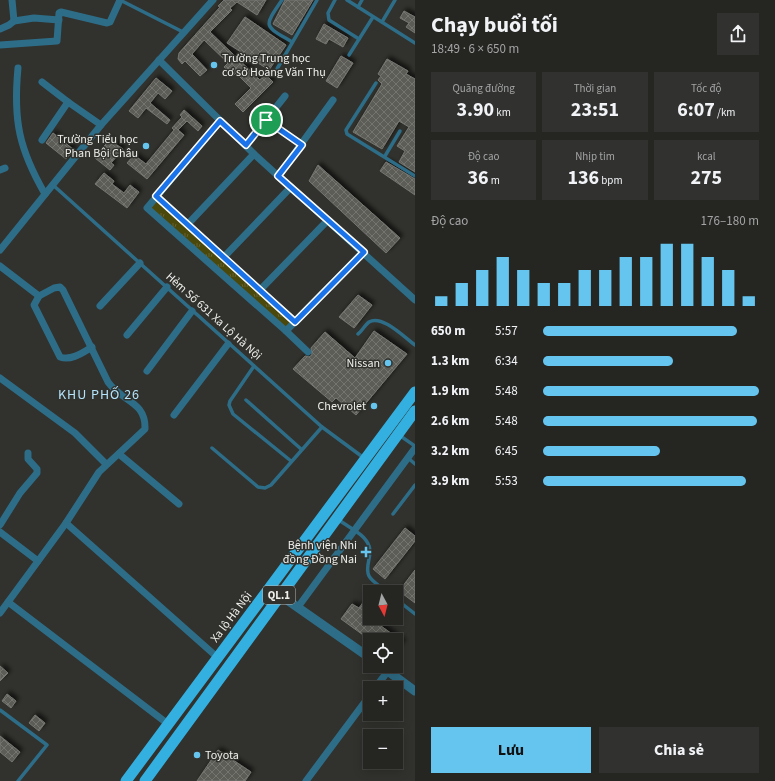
<!DOCTYPE html>
<html lang="vi">
<meta charset="utf-8">
<style>
:root{--surface:#252522;--page:#31312f;--text:#f1f3f6;--muted:#a3a5a5;--line:#424240;--accent:#65c5ef}
body{margin:0;font-family:"Source Sans 3",sans-serif;background:var(--page);color:var(--text);height:100vh;display:flex;flex-direction:column;font-size:15px;white-space:nowrap}
*{box-sizing:border-box;margin:0}
p{font-size:13px;color:var(--muted)}
.icon{flex:none;width:22px;height:22px;fill:none;stroke:currentColor;stroke-width:2;stroke-linecap:round;stroke-linejoin:round}
.map{position:relative;flex:1;overflow:hidden}
.panel{display:flex;flex-direction:column;background:var(--surface);width:360px}
.panel>*{flex:none}
.needle{width:26px;rotate:173deg}
.controls{position:absolute;left:363px;top:585px;display:grid;gap:8px}
.controls a{display:grid;place-items:center;width:40px;height:40px;border-radius:0px;background:var(--surface);box-shadow:0 2px 10px #0003,0 0 0 1px var(--line);font-size:20px}
.pin{position:absolute;display:grid;place-items:center;width:34px;height:34px;color:#fff;margin:-17px;border:2px solid #fff;border-radius:50%;box-shadow:0 1px 4px #0007}
.round{display:grid;place-items:center;flex:none;width:42px;height:42px;border-radius:0px;background:var(--page)}
.overview{display:flex;align-items:center;justify-content:space-between;height:68px;padding:0 16px}
h1{font-size:22px;font-weight:700;line-height:30px}
.figures{display:grid;grid-template-columns:repeat(3,1fr);gap:6px;height:68px;padding:4px 16px}
.figures div{display:grid;align-content:center;border-radius:0px;background:var(--page);text-align:center}
.figures b{font-size:20px;font-weight:700}
.figures small{font-size:11px;font-weight:400}
.figures p{font-size:11px}
.chart{height:112px;padding:8px 16px}
.chart p{display:flex;justify-content:space-between}
.chart svg{width:100%;height:72px;margin-top:4px;stroke:var(--accent);stroke-width:6}
.action{display:flex;gap:8px;margin-top:auto;padding:8px 16px}
.action a{flex:1;height:46px;border-radius:0px;background:var(--accent);color:#111;font-size:16px;font-weight:700;line-height:46px;text-align:center}
.action a+a{background:var(--page);color:var(--text)}
ul{padding:0 16px;list-style:none;font-size:13px}
li{display:grid;grid-template-columns:64px 48px 1fr;align-items:center;height:30px}
li i{height:10px;border-radius:5px;background:var(--accent)}
main{display:flex;flex:1;min-height:0}
.map>svg:first-child{display:block}
</style>
<main>
<div class="map">
<svg width="415" height="781" viewBox="0 0 415 781">
<defs>
<pattern id="grass-tufts" width="24" height="20" patternUnits="userSpaceOnUse"><rect width="24" height="20" fill="#4b480c"/><path d="M3 7l-1-3M5 7V3M7 7l1-3M15 17l-1-3M17 17v-4M19 17l1-3" fill="none" stroke="#656330"/></pattern>
<pattern id="building-cross-hatch" width="8" height="8" patternUnits="userSpaceOnUse"><rect width="8" height="8" fill="#5d5d58"/><path d="M0 0l8 8M0 8l8-8" fill="none" stroke="#757570"/></pattern>
<filter id="shadow"><feDropShadow dx="3" dy="-3" stdDeviation="2" flood-color="#0009"/></filter>
</defs>
<rect width="100%" height="100%" fill="#31312d"/>
<path fill="url(#grass-tufts)" d="M156 200 291 322 286 328 150 207Z"/>
<g fill="url(#building-cross-hatch)" stroke="#767672" filter="url(#shadow)">
<path d="M224 0H266L257 15 237 2 230 8 232 10 210 32 260 80 265 74 273 82 243 112 235 104 251 88 236 73 233 76 224 67 228 63 204 40 192 54 207 70 200 76 185 61 182 64 178 59 179 53 220 7 218 6Z"/>
<path d="M285 0H313L292 35 273 24Z"/>
<path d="M404 11 415 17V33L406 27 409 23 400 18Z"/>
<path d="M245 17 286 45 269 70 227 43Z"/>
<path d="M324 24 348 38 343 47 329 39 326 44 316 39Z"/>
<path d="M341 56 353 63 337 88 326 81Z"/>
<path d="M387 59 408 71 406 74 415 79V172L399 162 405 151 397 146 409 127 399 121 382 149 353 132 382 84 378 80 381 76 378 74Z"/>
<path d="M156 78 172 91 165 99 158 93 150 103 170 120 167 124 146 108 138 118 129 111Z"/>
<path d="M184 110 202 126 198 131 187 121 178 130 184 135 147 179 127 163 134 155 146 164 174 130 172 128 182 117 180 115Z"/>
<path d="M53 133 74 150 66 159 46 143Z"/>
<path d="M109 140 123 149 111 163 114 165 110 170 95 158Z"/>
<path d="M386 162 415 179V195L380 171Z"/>
<path d="M318 165 400 238 386 253 309 181Z"/>
<path d="M104 173 114 181 112 184 124 193 130 185 139 192 127 208 95 184Z"/>
<path d="M358 295 372 305 354 328 339 317Z"/>
<path d="M374 331 407 354 356 415 336 398 332 402 293 369 305 356 309 357 312 355 311 348 325 332 355 358Z"/>
<path d="M405 528 415 536V541L385 579 373 569Z"/>
<path d="M415 570V603L399 591Z"/>
<path d="M370 593V618L403 642 396 651V640H370L341 619 352 604 359 608Z"/>
<path d="M0 666 8 673 0 681Z"/>
<path d="M7 694 16 701 11 708 2 701Z"/>
<path d="M35 715 45 723 39 731 29 723Z"/>
<path d="M0 736 20 752 12 762 0 752Z"/>
<path d="M218 750 251 772 245 781H197Z"/>
</g>
<g fill="none" stroke-linecap="round" stroke-linejoin="round">
<g stroke="#2e6d87" stroke-width="3.5">
<path d="M120 0 183 32"/>
<path d="M282 0C263 28 264 25 292 42"/>
<path d="M335 0 328 13 329 20 359 39"/>
<path d="M347 0 415 43"/>
<path d="M358 7 362 0"/>
<path d="M382 22 395 0"/>
<path d="M349 55 373 17"/>
<path d="M277 69 317 0"/>
<path d="M376 83 346 130 347 134 415 176"/>
<path d="M385 156 400 131"/>
<path d="M53 185 322 427 364 458"/>
<path d="M358 334C362 331 365 325 369 322 382 314 405 338 415 345"/>
<path d="M254 366 230 401 229 405 233 414 291 461"/>
<path d="M246 400 301 449"/>
<path d="M399 435 415 446"/>
<path d="M212 448 258 487 265 488 271 485 322 427"/>
<path d="M408 458 415 464"/>
<path d="M393 514 415 485"/>
<path d="M339 520C348 527 365 534 369 546 373 556 364 566 369 576 372 582 382 587 387 592"/>
<path d="M396 599 415 614"/>
<path d="M0 710 47 745 18 781"/>
</g>
<g stroke="#2e6d87" stroke-width="7">
<path d="M12 0 14 21"/>
<path d="M0 29 9 25 14 21 34 18 59 20"/>
<path d="M0 45 57 41 59 13 61 12 107 23 110 22 120 0"/>
<path d="M159 60 254 154 415 300"/>
<path d="M18 68C13 120 19 149 45 194"/>
<path d="M42 82 68 102"/>
<path d="M266 120 285 96"/>
<path d="M220 121 147 208 286 331 363 252"/>
<path d="M42 140 68 102 101 125"/>
<path d="M246 145 266 120 302 145"/>
<path d="M0 170 5 168"/>
<path d="M278 176 333 100"/>
<path d="M156 196 295 322"/>
<path d="M188 224 254 154"/>
<path d="M0 250 101 125 213 0"/>
<path d="M224 257 291 187"/>
<path d="M0 266 39 296 54 288 60 287 63 290 108 382C122 402 146 401 145 429L99 472 66 523 0 613"/>
<path d="M260 290 328 220"/>
<path d="M39 296 34 305 60 357C71 361 82 353 92 347"/>
<path d="M100 306 140 263"/>
<path d="M286 331 308 352"/>
<path d="M127 335 167 287"/>
<path d="M147 371 192 311"/>
<path d="M0 378 75 433 106 464"/>
<path d="M174 415 228 344"/>
<path d="M119 454 179 504"/>
<path d="M66 523 217 657"/>
<path d="M0 525 20 493 37 473V469L28 459V453"/>
<path d="M0 532 38 561"/>
<path d="M8 602 168 724"/>
<path d="M298 607 415 448"/>
<path d="M375 688 388 671"/>
<path d="M306 781 370 695"/>
</g>
<g stroke="#2e6d87" stroke-width="9">
<path d="M280 595 370 658"/>
<path d="M381 666 415 691"/>
</g>
<g stroke="#33b0e0" stroke-width="11">
<path d="M126 781 415 392"/>
<path d="M145 781 415 411"/>
</g>
</g>
<g fill="none" stroke-linecap="round" stroke-linejoin="round">
<defs>
<path id="route" d="M266 120 302 145 278 176 364 252 295 322 156 196 220 121 246 145Z"/>
</defs>
<use href="#route" stroke="#fff" stroke-width="8"/>
<use href="#route" stroke="#1a73e8" stroke-width="5"/>
</g>
<g fill="#65c5ef" stroke="#31312d" stroke-width="1.5">
<circle cx="214" cy="65" r="4"/>
<circle cx="146" cy="146" r="4"/>
<circle cx="388" cy="363" r="4"/>
<circle cx="374" cy="406" r="4"/>
<path d="M364 546h4v4h4v4h-4v4h-4v-4h-4v-4h4z"/>
<circle cx="197" cy="755" r="4"/>
</g>
<g text-anchor="middle" stroke-width="3" stroke-linejoin="round" paint-order="stroke">
<rect fill="#31312d" stroke="#b6b6b3" stroke-width="1" x="263" y="586" width="32" height="18" rx="3"/>
<g font-size="11" font-weight="bold" fill="#efefec">
<text x="279" y="599">QL.1</text>
</g>
<g font-size="12" fill="#efefec" stroke="#31312d" text-anchor="end">
<text x="222" y="62" text-anchor="start">Trường Trung học<tspan x="222" dy="14">cơ sở Hoàng Văn Thụ</tspan></text>
<text x="138" y="143">Trường Tiểu học<tspan x="138" dy="14">Phan Bội Châu</tspan></text>
<text x="380" y="367">Nissan</text>
<text x="366" y="410">Chevrolet</text>
<text x="357" y="549">Bệnh viện Nhi<tspan x="357" dy="14">đồng Đồng Nai</tspan></text>
<text x="205" y="759" text-anchor="start">Toyota</text>
</g>
<g font-size="12" fill="#efefec" stroke="#31312d">
<text transform="translate(214 316) rotate(42)" y="4">Hẻm Số 631 Xa Lộ Hà Nội</text>
<text transform="translate(231 617) rotate(-53)" y="4">Xa lộ Hà Nội</text>
</g>
<g font-size="14" letter-spacing="1" fill="#b3e4fc" stroke="#31312d">
<text x="99" y="399">KHU PHỐ 26</text>
</g>
</g>
</svg>
<div class="controls">
<a><svg class="needle" viewBox="-14 -14 28 28"><path d="M0-13l5 13h-10z" fill="#e53935"/><path d="M0 13l5-13h-10z" fill="#a3a5a5"/></svg></a>
<a><svg class="icon" aria-label="locate" viewBox="0 0 24 24"><circle cx="12" cy="12" r="6"/><path d="M12 2v4M12 18v4M2 12h4M18 12h4"/></svg></a>
<a>+</a>
<a>−</a>
</div>
<div class="pin" style="left:266px;top:120px;background:#1e9e55"><svg class="icon" aria-label="arrive" viewBox="0 0 24 24"><path d="M6 21V4h12l-3 4 3 4H6"/></svg></div>
</div>
<section class="panel">
<div class="overview"><div><h1>Chạy buổi tối</h1><p>18:49 · 6 × 650 m</p></div><a class="round"><svg class="icon" aria-label="share" viewBox="0 0 24 24"><path d="M12 15V3M7 8l5-5 5 5M5 13v7h14v-7"/></svg></a></div>
<div class="figures">
<div><p>Quãng đường</p><b>3.90<small> km</small></b></div>
<div><p>Thời gian</p><b>23:51</b></div>
<div><p>Tốc độ</p><b>6:07<small> /km</small></b></div>
</div>
<div class="figures">
<div><p>Độ cao</p><b>36<small> m</small></b></div>
<div><p>Nhịp tim</p><b>136<small> bpm</small></b></div>
<div><p>kcal</p><b>275</b></div>
</div>
<div class="chart"><p><span>Độ cao</span>176–180 m</p>
<svg viewBox="0 0 160 44" preserveAspectRatio="none"><path d="M5 44V38M15 44V30M25 44V22M35 44V14M45 44V22M55 44V30M65 44V30M75 44V22M85 44V22M95 44V14M105 44V14M115 44V6M125 44V6M135 44V14M145 44V22M155 44V38"/></svg>
</div>
<ul>
<li><b>650 m</b>5:57<i style="width:90%"></i></li>
<li><b>1.3 km</b>6:34<i style="width:60%"></i></li>
<li><b>1.9 km</b>5:48<i style="width:100%"></i></li>
<li><b>2.6 km</b>5:48<i style="width:99%"></i></li>
<li><b>3.2 km</b>6:45<i style="width:54%"></i></li>
<li><b>3.9 km</b>5:53<i style="width:94%"></i></li>
</ul>
<div class="action"><a>Lưu</a><a>Chia sẻ</a></div>
</section>
</main>
